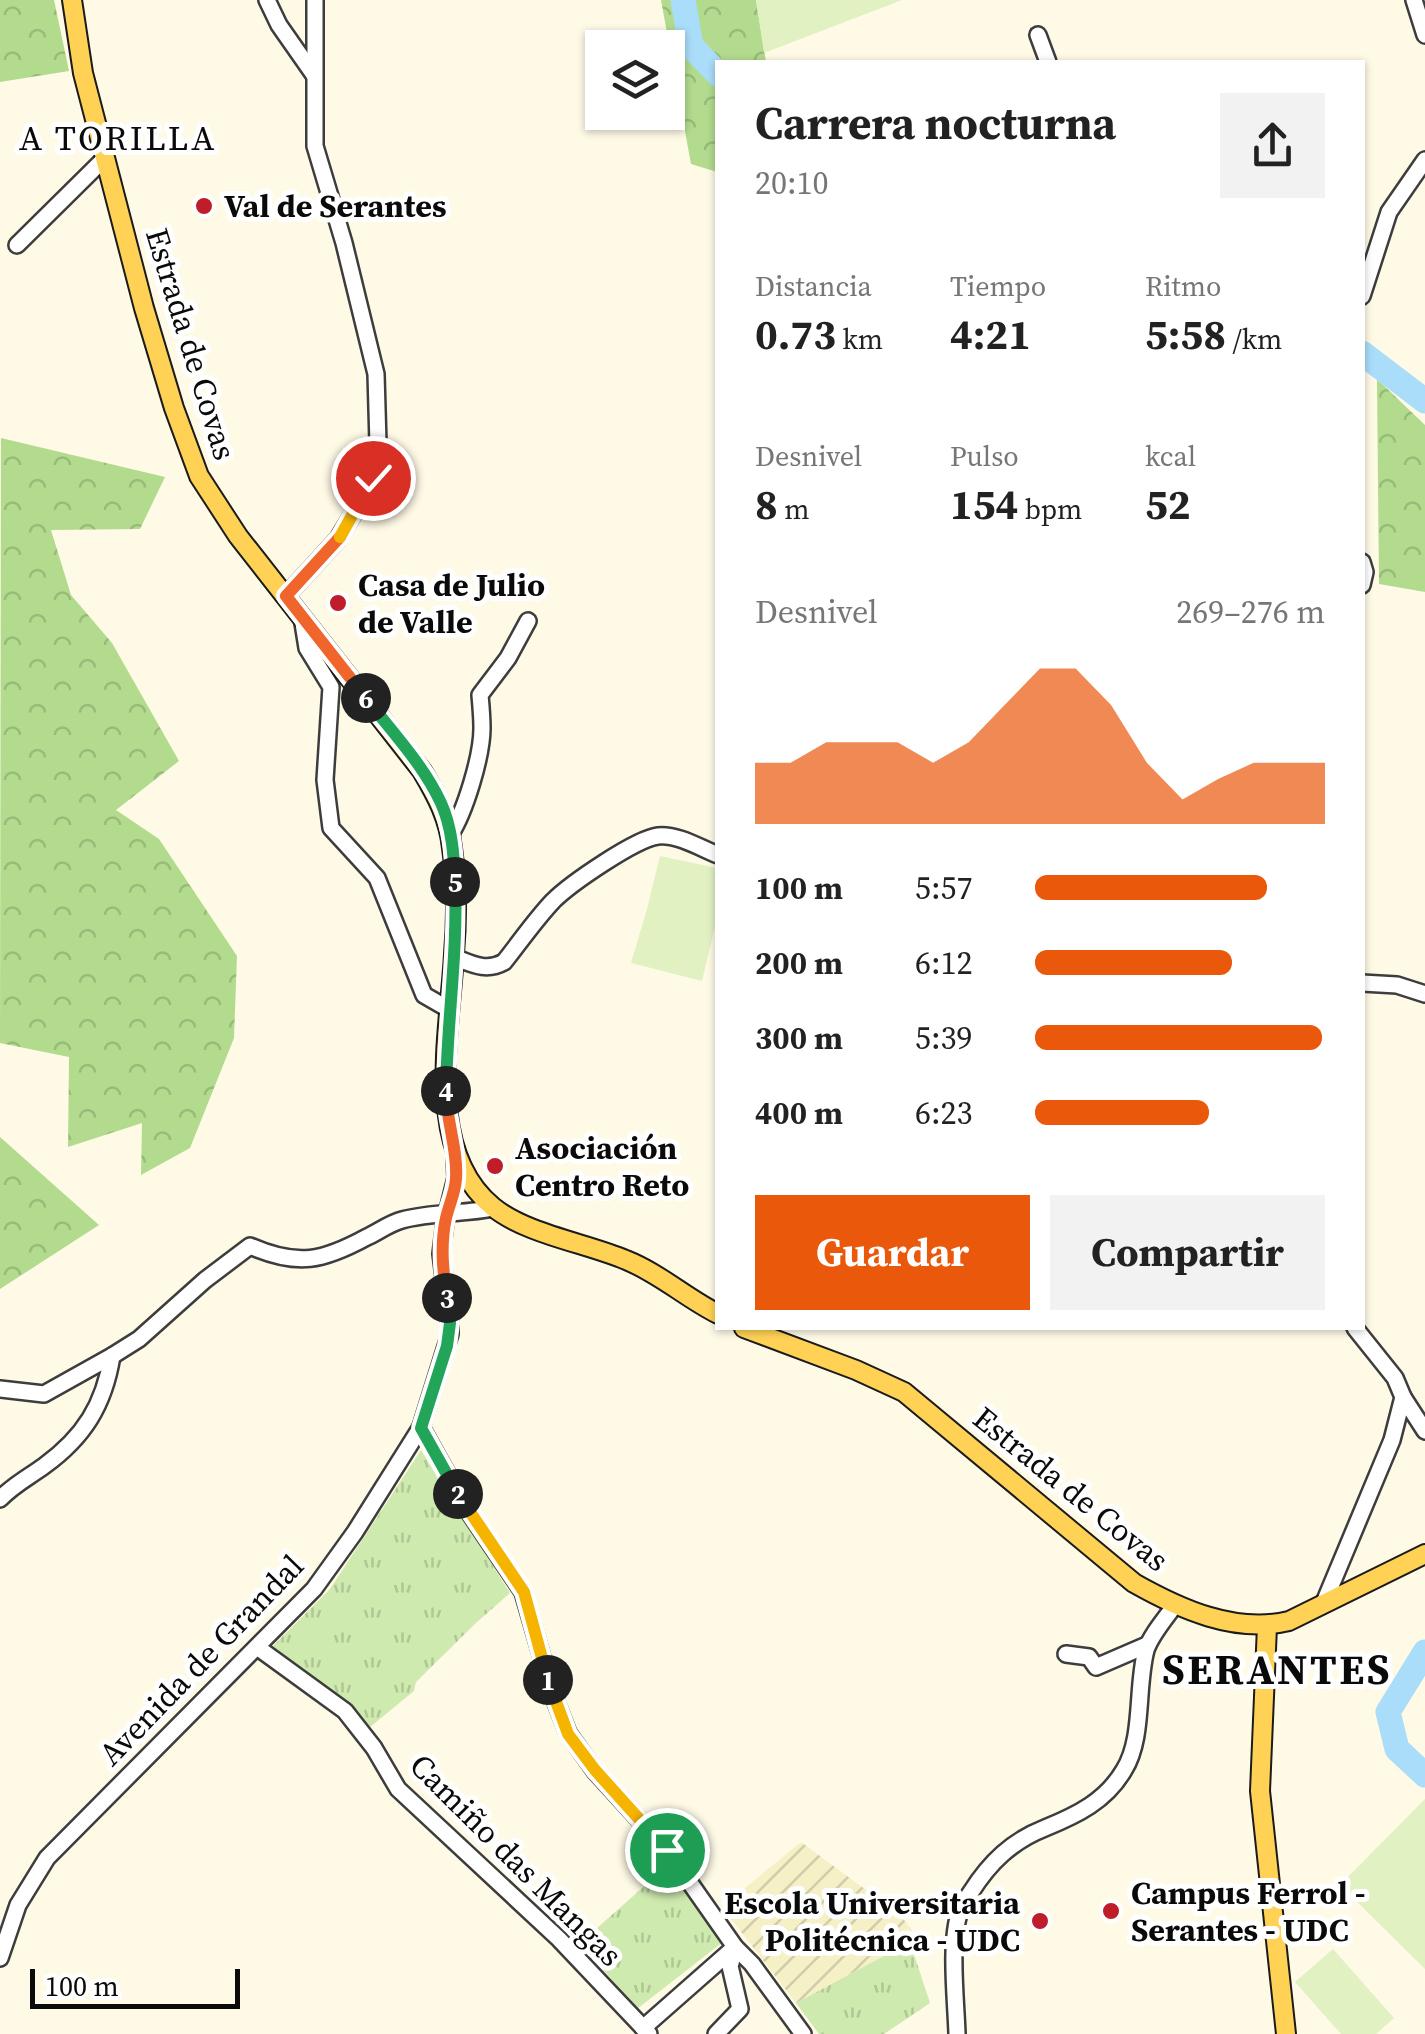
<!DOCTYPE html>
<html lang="es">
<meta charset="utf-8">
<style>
:root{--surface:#fff;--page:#f2f2f2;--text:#222;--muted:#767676;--accent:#ea580c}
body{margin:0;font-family:"Source Serif 4",serif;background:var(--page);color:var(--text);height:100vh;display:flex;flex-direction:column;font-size:38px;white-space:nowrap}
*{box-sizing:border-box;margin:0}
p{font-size:32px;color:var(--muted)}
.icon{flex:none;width:55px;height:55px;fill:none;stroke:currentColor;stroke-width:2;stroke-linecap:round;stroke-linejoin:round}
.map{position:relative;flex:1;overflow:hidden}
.panel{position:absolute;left:715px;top:60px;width:650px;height:1270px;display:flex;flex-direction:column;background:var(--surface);border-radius:0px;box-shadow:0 2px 8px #0004}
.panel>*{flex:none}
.fabs{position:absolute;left:585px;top:30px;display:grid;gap:20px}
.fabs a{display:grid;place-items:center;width:100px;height:100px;border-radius:0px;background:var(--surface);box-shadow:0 2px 8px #0004;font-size:50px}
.scale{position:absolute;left:30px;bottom:25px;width:210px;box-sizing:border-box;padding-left:10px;border:5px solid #0a0a0a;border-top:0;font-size:28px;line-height:35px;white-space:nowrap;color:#0a0a0a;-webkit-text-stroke:8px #fff;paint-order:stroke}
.pin{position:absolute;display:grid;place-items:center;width:85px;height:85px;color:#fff;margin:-42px;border:5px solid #fff;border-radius:50%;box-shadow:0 2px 10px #0007}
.km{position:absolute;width:50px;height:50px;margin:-25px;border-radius:50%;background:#222;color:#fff;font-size:28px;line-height:50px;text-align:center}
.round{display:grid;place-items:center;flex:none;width:105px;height:105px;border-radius:0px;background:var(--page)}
.head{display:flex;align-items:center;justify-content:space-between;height:170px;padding:0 40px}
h1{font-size:45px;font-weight:700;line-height:75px}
.stats{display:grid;grid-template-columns:repeat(3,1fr);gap:15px;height:170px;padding:10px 40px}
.stats div{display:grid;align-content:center}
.stats b{font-size:42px;font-weight:700}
.stats small{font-size:28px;font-weight:400}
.stats p{font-size:28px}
.chart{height:280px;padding:20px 40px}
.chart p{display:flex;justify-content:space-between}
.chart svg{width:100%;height:180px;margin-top:10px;fill:var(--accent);opacity:.7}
.action{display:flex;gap:20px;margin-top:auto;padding:20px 40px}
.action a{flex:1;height:115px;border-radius:0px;background:var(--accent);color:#fff;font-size:40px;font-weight:700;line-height:115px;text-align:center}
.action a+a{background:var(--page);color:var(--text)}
ul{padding:0 40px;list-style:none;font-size:32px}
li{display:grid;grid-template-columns:160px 120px 1fr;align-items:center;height:75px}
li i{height:25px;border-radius:12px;background:var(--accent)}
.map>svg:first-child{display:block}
</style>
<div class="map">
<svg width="1425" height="2034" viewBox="0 0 1425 2034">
<defs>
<pattern id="farmland-furrows" width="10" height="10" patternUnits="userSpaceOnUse" patternTransform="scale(2.5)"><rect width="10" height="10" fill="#f5f0c6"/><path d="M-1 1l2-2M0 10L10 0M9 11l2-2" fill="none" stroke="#d1cca9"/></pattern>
<pattern id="grass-tufts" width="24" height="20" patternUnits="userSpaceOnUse" patternTransform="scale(2.5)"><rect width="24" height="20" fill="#cfeaaf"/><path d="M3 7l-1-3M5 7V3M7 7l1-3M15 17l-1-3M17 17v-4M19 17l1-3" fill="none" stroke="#b0c795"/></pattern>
<pattern id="forest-crowns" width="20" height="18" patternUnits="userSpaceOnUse" patternTransform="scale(2.5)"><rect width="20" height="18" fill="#b2db8e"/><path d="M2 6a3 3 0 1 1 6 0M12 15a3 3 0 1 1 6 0" fill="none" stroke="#98bb79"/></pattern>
</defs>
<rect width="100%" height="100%" fill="#fffae6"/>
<path fill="url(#farmland-furrows)" d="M801 1842 900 1915 912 1930 910 1942 796 2003 722 1907Z"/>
<g fill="url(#grass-tufts)">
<path d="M421 1450 510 1593 476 1623 416 1682 414 1691 370 1727 271 1648 330 1589Z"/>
<path d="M666 1867 723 1942 637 2009 580 1943Z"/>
<path d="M910 1942 930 2003 884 2034H819L796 2003Z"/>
</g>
<g fill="url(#forest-crowns)">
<path d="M0 0H54L69 71 0 82Z"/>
<path d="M661 0H756L766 62H718L717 172 691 164Z"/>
<path d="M1377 379 1425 425V592L1379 584Z"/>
<path d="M1 438 165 477 140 529 51 530 71 595 112 643 179 761 116 810 159 839 237 956 234 1038 190 1148 141 1175 142 1123 68 1147 69 1057 0 1043Z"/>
<path d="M0 1137 99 1225 0 1289Z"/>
</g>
<g fill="#e1f1c2">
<path d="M756 0H902L764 53Z"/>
<path d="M660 856 717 868V918L702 981 631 963 647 909Z"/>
<path d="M1425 1799V1969L1340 1885Z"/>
<path d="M1333 1949 1394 2018 1376 2034H1341L1295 1982Z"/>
</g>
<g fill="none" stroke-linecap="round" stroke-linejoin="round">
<g stroke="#a9ddf9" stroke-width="25">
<path d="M683 0 691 46 718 74"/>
<path d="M1362 353 1425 401"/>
<path d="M1425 1652 1388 1712 1397 1749 1425 1775"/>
</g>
<defs>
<g id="minor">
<path d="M267 0 279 25 314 75"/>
<path d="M1414 0 1425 35"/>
<path d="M1038 35 1048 62"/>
<path d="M17 245 105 158"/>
<path d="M1362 296 1389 212 1425 160"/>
<path d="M1362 562 1365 572 1362 585"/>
<path d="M286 596 338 539 358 506 373 478 378 444 376 374 344 243 315 146V0"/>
<path d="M302 617 307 648 331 687 325 780 331 828 377 878 424 995 450 1010"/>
<path d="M450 835C465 812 482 756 482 728 482 717 481 706 480 695L508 658 528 621"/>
<path d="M454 957C472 964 486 972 504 962 520 942 535 920 553 901 570 884 635 839 658 836 678 834 700 848 718 855"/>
<path d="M1362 983 1397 985 1425 994"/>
<path d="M0 1389 44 1394 112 1356 139 1339 205 1280 250 1246C298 1267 323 1261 367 1237 378 1232 390 1223 402 1220 432 1212 464 1214 494 1208"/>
<path d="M1403 1397 1425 1431"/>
<path d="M421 1427 465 1506 523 1592 552 1692 568 1733 595 1771 667 1850 735 1947 752 1964 803 2034"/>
<path d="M0 1499C13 1485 29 1477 44 1466 84 1437 104 1405 112 1356"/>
<path d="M1323 1605 1392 1440 1403 1397 1395 1378 1355 1328"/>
<path d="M257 1647 345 1711 374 1748 398 1789 559 1939 649 2034"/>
<path d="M1066 1654 1089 1657 1096 1667 1147 1645"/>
<path d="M0 1958 18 1905 47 1858 314 1589 355 1532 421 1427 450 1334V1323L441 1254 445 1222 456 1178 455 1153"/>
<path d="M643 2028 735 1947"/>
<path d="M716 2034 740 2009 730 1966 735 1950"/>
<path d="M957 2034C956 2000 949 1942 960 1911 962 1905 967 1898 971 1892 990 1862 1012 1841 1045 1828 1077 1815 1106 1801 1124 1770 1144 1738 1136 1688 1146 1650 1151 1635 1165 1619 1175 1605"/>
</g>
<g id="major">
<path d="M72 0 83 73 144 308 174 408 199 476 238 536 422 771C437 796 449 819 452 848 457 883 457 919 454 954 450 1032 423 1150 493 1207 526 1234 586 1243 626 1260 659 1273 686 1298 718 1314"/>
<path d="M744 1328 856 1370 904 1392 1134 1583C1180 1609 1235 1634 1289 1621L1425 1554"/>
<path d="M1267 1626 1260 1791 1286 2034"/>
</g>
</defs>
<use href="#minor" stroke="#3d3d3d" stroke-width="20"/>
<use href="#major" stroke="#1b1b1b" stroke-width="22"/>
<use href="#minor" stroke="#fff" stroke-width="15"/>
<use href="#major" stroke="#ffd256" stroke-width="18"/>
</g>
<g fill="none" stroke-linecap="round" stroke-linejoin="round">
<defs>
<path id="split-1" d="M548 1680 568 1734 595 1770 667 1850"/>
<path id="split-2" d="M458 1494 524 1592 548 1680"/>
<path id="split-3" d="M447 1298 450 1323 447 1346 421 1428 458 1494"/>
<path id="split-4" d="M446 1091C446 1121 458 1149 456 1179 455 1193 449 1205 446 1218 440 1246 443 1271 447 1298"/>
<path id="split-5" d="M446 1091C447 1021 458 952 455 882"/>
<path id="split-6" d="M366 698C392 732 423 764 441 803 452 827 454 856 455 882"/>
<path id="split-7" d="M340 537 286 596 366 698"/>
<path id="split-8" d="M340 537 373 478"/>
</defs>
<use href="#split-1" stroke="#fff" stroke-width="20"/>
<use href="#split-2" stroke="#fff" stroke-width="20"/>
<use href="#split-3" stroke="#fff" stroke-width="20"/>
<use href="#split-4" stroke="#fff" stroke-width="20"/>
<use href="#split-5" stroke="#fff" stroke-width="20"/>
<use href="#split-6" stroke="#fff" stroke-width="20"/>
<use href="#split-7" stroke="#fff" stroke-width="20"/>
<use href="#split-8" stroke="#fff" stroke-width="20"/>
<use href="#split-1" stroke="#f5b400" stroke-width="12"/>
<use href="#split-2" stroke="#f5b400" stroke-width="12"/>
<use href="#split-3" stroke="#22a559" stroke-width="12"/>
<use href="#split-4" stroke="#f0652b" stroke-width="12"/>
<use href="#split-5" stroke="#22a559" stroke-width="12"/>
<use href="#split-6" stroke="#22a559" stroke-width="12"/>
<use href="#split-7" stroke="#f0652b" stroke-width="12"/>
<use href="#split-8" stroke="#f5b400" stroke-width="12"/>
</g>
<g fill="#be1d29" stroke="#fff" stroke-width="4">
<circle cx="204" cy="206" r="10"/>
<circle cx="338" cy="603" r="10"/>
<circle cx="495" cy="1166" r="10"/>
<circle cx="1111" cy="1911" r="10"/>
<circle cx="1040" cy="1921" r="10"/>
</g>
<g text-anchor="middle" stroke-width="10" stroke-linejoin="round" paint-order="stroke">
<g font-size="32" font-weight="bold" fill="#0a0a0a" stroke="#fff" text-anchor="start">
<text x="224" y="217">Val de Serantes</text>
<text x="358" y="596">Casa de Julio<tspan x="358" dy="37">de Valle</tspan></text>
<text x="515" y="1159">Asociación<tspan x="515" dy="37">Centro Reto</tspan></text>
<text x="1131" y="1904">Campus Ferrol -<tspan x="1131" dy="37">Serantes - UDC</tspan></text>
<text x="1020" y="1914" text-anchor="end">Escola Universitaria<tspan x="1020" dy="37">Politécnica - UDC</tspan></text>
</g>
<g font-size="32" fill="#0a0a0a" stroke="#fff">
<text transform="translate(191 344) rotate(73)" y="11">Estrada de Covas</text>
<text transform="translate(1071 1489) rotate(39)" y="11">Estrada de Covas</text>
<text transform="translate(201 1660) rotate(-46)" y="11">Avenida de Grandal</text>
<text transform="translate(516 1860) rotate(45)" y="11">Camiño das Mangas</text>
</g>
<g font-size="35" letter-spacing="2.5" fill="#0a0a0a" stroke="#fff">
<text x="118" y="150">A TORILLA</text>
</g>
<g font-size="42" font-weight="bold" letter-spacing="2.5" fill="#0a0a0a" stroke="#fff">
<text x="1277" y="1684">SERANTES</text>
</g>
</g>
</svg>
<div class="fabs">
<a><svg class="icon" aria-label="layers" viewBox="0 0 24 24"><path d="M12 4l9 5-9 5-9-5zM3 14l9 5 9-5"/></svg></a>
</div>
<div class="scale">100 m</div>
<div class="pin" style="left:667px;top:1850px;background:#1e9e55"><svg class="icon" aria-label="arrive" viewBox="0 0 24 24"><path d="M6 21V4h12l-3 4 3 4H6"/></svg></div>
<div class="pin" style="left:373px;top:478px;background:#d93025"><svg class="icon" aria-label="check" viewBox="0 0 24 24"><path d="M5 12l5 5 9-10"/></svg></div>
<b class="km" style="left:548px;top:1680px">1</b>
<b class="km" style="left:458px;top:1494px">2</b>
<b class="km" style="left:447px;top:1298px">3</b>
<b class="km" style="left:446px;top:1091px">4</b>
<b class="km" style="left:455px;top:882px">5</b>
<b class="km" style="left:366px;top:698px">6</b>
<section class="panel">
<div class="head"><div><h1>Carrera nocturna</h1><p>20:10</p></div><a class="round"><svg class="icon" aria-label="share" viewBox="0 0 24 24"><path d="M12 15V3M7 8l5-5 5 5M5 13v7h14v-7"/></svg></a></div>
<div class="stats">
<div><p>Distancia</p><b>0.73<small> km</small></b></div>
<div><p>Tiempo</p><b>4:21</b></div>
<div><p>Ritmo</p><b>5:58<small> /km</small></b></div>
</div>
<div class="stats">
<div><p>Desnivel</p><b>8<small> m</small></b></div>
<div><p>Pulso</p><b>154<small> bpm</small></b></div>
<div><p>kcal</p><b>52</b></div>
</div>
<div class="chart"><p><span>Desnivel</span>269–276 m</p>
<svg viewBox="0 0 160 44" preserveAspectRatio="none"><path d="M0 44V29L10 29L20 24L30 24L40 24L50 29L60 24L70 15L80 6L90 6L100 15L110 29L120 38L130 33L140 29L150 29L160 29V44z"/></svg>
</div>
<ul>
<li><b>100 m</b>5:57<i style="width:80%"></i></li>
<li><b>200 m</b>6:12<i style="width:68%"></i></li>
<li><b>300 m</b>5:39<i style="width:99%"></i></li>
<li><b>400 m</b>6:23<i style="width:60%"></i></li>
</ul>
<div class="action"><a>Guardar</a><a>Compartir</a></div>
</section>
</div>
